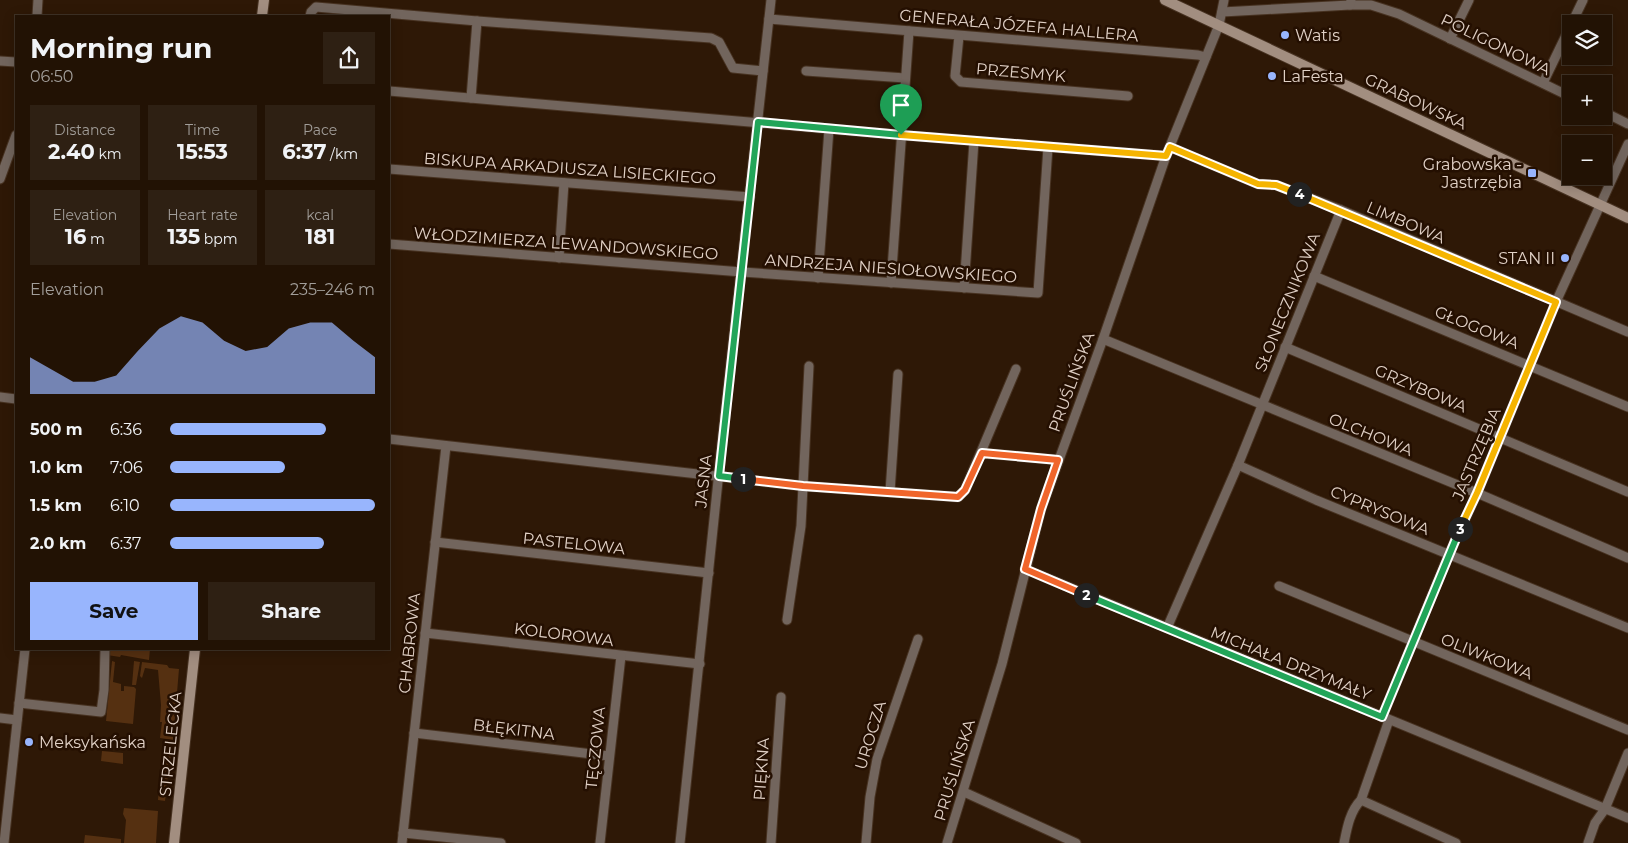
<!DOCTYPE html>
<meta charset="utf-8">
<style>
:root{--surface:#221204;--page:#2e2013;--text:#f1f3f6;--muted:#a29e9a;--line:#3f3226;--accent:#98b5fd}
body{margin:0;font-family:Montserrat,sans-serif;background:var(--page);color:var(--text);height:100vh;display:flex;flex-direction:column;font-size:19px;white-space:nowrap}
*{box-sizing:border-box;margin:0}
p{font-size:16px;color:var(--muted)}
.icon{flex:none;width:28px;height:28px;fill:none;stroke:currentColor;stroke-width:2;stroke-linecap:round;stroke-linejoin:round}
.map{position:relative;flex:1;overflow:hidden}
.side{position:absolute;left:15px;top:15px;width:375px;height:635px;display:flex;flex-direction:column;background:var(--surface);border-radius:0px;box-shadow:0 2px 12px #0003,0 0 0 1px var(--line)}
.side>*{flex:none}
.controls{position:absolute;left:1562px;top:15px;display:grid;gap:10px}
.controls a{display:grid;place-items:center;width:50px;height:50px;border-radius:0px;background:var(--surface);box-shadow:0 2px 12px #0003,0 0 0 1px var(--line);font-size:25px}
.pin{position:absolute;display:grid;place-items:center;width:42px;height:42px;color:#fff;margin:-51px -21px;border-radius:50% 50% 50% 0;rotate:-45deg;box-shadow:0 0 5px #0007}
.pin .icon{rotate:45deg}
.km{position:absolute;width:25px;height:25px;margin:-12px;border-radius:50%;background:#222;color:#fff;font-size:14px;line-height:25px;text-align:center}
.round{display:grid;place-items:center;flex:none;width:52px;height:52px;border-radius:0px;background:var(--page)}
.summary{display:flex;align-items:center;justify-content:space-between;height:85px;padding:0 15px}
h1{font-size:28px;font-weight:700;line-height:38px}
.figures{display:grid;grid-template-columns:repeat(3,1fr);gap:8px;height:85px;padding:5px 15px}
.figures div{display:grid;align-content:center;border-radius:0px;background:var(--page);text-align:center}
.figures b{font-size:21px;font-weight:700}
.figures small{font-size:14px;font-weight:400}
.figures p{font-size:14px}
.chart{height:140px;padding:10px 15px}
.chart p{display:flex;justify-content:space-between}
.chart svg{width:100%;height:90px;margin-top:5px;fill:var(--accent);opacity:.7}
.cta{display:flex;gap:10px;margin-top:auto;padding:10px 15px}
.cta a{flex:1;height:58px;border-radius:0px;background:var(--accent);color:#111;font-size:20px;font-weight:700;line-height:58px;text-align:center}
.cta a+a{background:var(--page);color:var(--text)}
ul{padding:0 15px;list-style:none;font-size:16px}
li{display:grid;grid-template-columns:80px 60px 1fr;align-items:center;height:38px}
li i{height:12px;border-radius:6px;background:var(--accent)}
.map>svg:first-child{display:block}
</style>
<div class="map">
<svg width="1628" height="843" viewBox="0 0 1628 843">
<rect width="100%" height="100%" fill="#2e1806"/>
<g fill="#553011">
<path d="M114 649H150L149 660 121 655 120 657 107 655V651L114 650Z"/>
<path d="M112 661 115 662 113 682 121 684V691H124V686L134 687 136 689 133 724 106 721Z"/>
<path d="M134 661 140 662 136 685H132Z"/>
<path d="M142 662 167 665 169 668 179 669 173 740 160 738 162 722H160L161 705 158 670 145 668 142 678 140 676Z"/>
<path d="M164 741 172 743 165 801 158 800Z"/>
<path d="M102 751 123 753V764L101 761Z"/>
<path d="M124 808 158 811 156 843H124L126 820 123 814Z"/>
<path d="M85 835 121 839V843H84Z"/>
</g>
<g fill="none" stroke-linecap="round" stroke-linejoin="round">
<defs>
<g id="street">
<path d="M1350 5H1371L1399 14 1571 97"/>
<path d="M1222 12 1350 5 1351 0"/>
<path d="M37 16 38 0"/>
<path d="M310 16 311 12 316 7 477 21 711 38 719 42 733 68 763 71"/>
<path d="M769 19 1198 55 1206 57"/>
<path d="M959 36 955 76 961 82 1128 96"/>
<path d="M1450 39 1469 0"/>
<path d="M0 61 16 62"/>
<path d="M806 71 905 78"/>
<path d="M1543 83 1583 0"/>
<path d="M389 91 901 135 1166 156"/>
<path d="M471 98 477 21"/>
<path d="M1604 112 1628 124"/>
<path d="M1170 147 1258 184 1276 185 1341 210 1628 332"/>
<path d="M389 169 750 197"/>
<path d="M0 179 16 135"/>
<path d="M1341 210 1238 465 1316 500 1628 628"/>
<path d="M389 244 742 272 1038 293 1048 147"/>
<path d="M559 258 564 183"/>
<path d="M1314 276 1628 407"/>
<path d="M818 278 829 129"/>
<path d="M891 283 909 31"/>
<path d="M964 288 974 141"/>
<path d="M1103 339 1477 493 1628 558"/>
<path d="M1285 347 1628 492"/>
<path d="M0 397 16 399"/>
<path d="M389 439 803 486 958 497 965 490 1016 369"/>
<path d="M982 453 1058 460"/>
<path d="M890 492 898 374"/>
<path d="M435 542 709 573"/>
<path d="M1025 569 1628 818"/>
<path d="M1279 586 1628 730"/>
<path d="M787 620 801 526 809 366"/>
<path d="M1167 628 1238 465"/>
<path d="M425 633 700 664"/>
<path d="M19 703 101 712 104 690 105 649"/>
<path d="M1382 717 1449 554 1477 493 1556 302 1628 144"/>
<path d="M0 718 17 720"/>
<path d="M414 733 609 756"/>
<path d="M964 792 1076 843"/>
<path d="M1361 800 1456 843"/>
<path d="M403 833 501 843"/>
<path d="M4 843 25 649"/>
<path d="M402 843 446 446"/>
<path d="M600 843 621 656"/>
<path d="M680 843 722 443 771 0"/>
<path d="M771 843 781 697"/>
<path d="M866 843 870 797 877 759 918 639"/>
<path d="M947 843 1002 664 1041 509 1103 339 1166 156 1219 25 1224 0"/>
<path d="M1344 843C1347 828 1350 811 1361 800L1389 720"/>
<path d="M1588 843 1595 823 1605 809 1628 753"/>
</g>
<g id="secondary">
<path d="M1165 0 1628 218"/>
<path d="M262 16 264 0"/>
<path d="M174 843 195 649"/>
</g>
</defs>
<use href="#street" stroke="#473221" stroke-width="11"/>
<use href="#secondary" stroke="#473221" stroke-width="12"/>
<use href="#street" stroke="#72655d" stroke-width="9"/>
<use href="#secondary" stroke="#a28e80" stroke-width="10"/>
</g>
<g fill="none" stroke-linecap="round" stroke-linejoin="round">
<defs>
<path id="split-1" d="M743 479 719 476 758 122 901 135"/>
<path id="split-2" d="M743 479 803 486 958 497 965 490 982 453 1058 460 1041 509 1025 569 1086 595"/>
<path id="split-3" d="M1086 595 1382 717 1460 529"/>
<path id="split-4" d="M1299 194 1556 302 1477 493 1460 529"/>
<path id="split-5" d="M901 135 1166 156 1170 147 1258 184 1276 185 1299 194"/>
</defs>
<use href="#split-1" stroke="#fff" stroke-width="10"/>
<use href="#split-2" stroke="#fff" stroke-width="10"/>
<use href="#split-3" stroke="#fff" stroke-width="10"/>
<use href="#split-4" stroke="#fff" stroke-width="10"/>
<use href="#split-5" stroke="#fff" stroke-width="10"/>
<use href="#split-1" stroke="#22a559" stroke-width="6"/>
<use href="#split-2" stroke="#f0652b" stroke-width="6"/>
<use href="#split-3" stroke="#22a559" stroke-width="6"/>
<use href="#split-4" stroke="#f5b400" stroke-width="6"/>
<use href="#split-5" stroke="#f5b400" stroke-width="6"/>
</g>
<g fill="#98b5fd" stroke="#240f01" stroke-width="2">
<circle cx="1285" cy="35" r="5"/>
<circle cx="1272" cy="76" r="5"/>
<rect x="1527" y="168" width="10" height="10" rx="2.5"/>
<circle cx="1565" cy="258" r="5"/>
<circle cx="29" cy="742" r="5"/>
</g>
<g text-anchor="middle" stroke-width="5" stroke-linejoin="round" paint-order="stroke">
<g font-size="16" fill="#e1d1c6" stroke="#240f01">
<text transform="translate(1019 25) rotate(5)" y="6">GENERAŁA JÓZEFA HALLERA</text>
<text transform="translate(1496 44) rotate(26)" y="6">POLIGONOWA</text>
<text transform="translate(1021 72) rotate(5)" y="6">PRZESMYK</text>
<text transform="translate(1416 101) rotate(25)" y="6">GRABOWSKA</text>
<text transform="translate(570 168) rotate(4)" y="6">BISKUPA ARKADIUSZA LISIECKIEGO</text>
<text transform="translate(1406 222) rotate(23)" y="6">LIMBOWA</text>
<text transform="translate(566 243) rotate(4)" y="6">WŁODZIMIERZA LEWANDOWSKIEGO</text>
<text transform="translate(891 268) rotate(4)" y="6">ANDRZEJA NIESIOŁOWSKIEGO</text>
<text transform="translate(1287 302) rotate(-68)" y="6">SŁONECZNIKOWA</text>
<text transform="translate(1477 327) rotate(22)" y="6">GŁOGOWA</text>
<text transform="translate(1071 382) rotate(-70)" y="6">PRUŚLIŃSKA</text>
<text transform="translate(1421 388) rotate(23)" y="6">GRZYBOWA</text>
<text transform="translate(1371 434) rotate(22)" y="6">OLCHOWA</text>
<text transform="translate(1476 454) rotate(-67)" y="6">JASTRZĘBIA</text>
<text transform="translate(703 481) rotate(-84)" y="6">JASNA</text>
<text transform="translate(1380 510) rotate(22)" y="6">CYPRYSOWA</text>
<text transform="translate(574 543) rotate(6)" y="6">PASTELOWA</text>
<text transform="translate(564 634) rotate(7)" y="6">KOLOROWA</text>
<text transform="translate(409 643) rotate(-84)" y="6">CHABROWA</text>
<text transform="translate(1487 656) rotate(22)" y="6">OLIWKOWA</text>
<text transform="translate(1291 663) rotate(22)" y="6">MICHAŁA DRZYMAŁY</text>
<text transform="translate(514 729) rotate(7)" y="6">BŁĘKITNA</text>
<text transform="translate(870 735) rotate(-73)" y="6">UROCZA</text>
<text transform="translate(170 744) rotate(-84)" y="6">STRZELECKA</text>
<text transform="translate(595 748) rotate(-84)" y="6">TĘCZOWA</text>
<text transform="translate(761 769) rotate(-86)" y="6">PIĘKNA</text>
<text transform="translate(954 770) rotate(-73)" y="6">PRUŚLIŃSKA</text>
</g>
<g font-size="16" fill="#e1d1c6" stroke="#240f01" text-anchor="start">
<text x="1295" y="41">Watis</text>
<text x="1282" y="82">LaFesta</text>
<text x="1522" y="170" text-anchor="end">Grabowska -<tspan x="1522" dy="18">Jastrzębia</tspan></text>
<text x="1555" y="264" text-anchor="end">STAN II</text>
<text x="39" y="748">Meksykańska</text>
</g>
</g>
</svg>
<div class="controls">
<a><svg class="icon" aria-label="layers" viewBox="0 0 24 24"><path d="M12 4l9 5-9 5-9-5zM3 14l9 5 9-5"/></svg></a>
<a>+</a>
<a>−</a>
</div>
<div class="pin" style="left:901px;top:135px;background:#1e9e55"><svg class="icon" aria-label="arrive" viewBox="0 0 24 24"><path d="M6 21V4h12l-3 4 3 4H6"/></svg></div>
<b class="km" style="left:743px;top:479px">1</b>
<b class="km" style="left:1086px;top:595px">2</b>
<b class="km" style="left:1460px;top:529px">3</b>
<b class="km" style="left:1299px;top:194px">4</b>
<section class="side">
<div class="summary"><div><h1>Morning run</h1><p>06:50</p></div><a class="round"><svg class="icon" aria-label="share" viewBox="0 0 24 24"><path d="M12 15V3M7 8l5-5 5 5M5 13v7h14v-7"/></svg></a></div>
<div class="figures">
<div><p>Distance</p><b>2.40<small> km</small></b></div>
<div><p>Time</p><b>15:53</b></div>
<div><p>Pace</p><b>6:37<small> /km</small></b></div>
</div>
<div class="figures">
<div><p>Elevation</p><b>16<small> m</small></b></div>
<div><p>Heart rate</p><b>135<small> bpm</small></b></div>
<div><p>kcal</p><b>181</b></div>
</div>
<div class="chart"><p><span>Elevation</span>235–246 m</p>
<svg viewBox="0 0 160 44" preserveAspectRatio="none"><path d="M0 44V26L10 32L20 38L30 38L40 35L50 23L60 12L70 6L80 9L90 18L100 23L110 21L120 12L130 9L140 9L150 18L160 26V44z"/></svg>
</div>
<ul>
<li><b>500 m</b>6:36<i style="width:76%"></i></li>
<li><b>1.0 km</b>7:06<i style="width:56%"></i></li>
<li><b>1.5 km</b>6:10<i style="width:100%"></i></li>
<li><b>2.0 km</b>6:37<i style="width:75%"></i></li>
</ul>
<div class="cta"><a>Save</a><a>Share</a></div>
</section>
</div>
